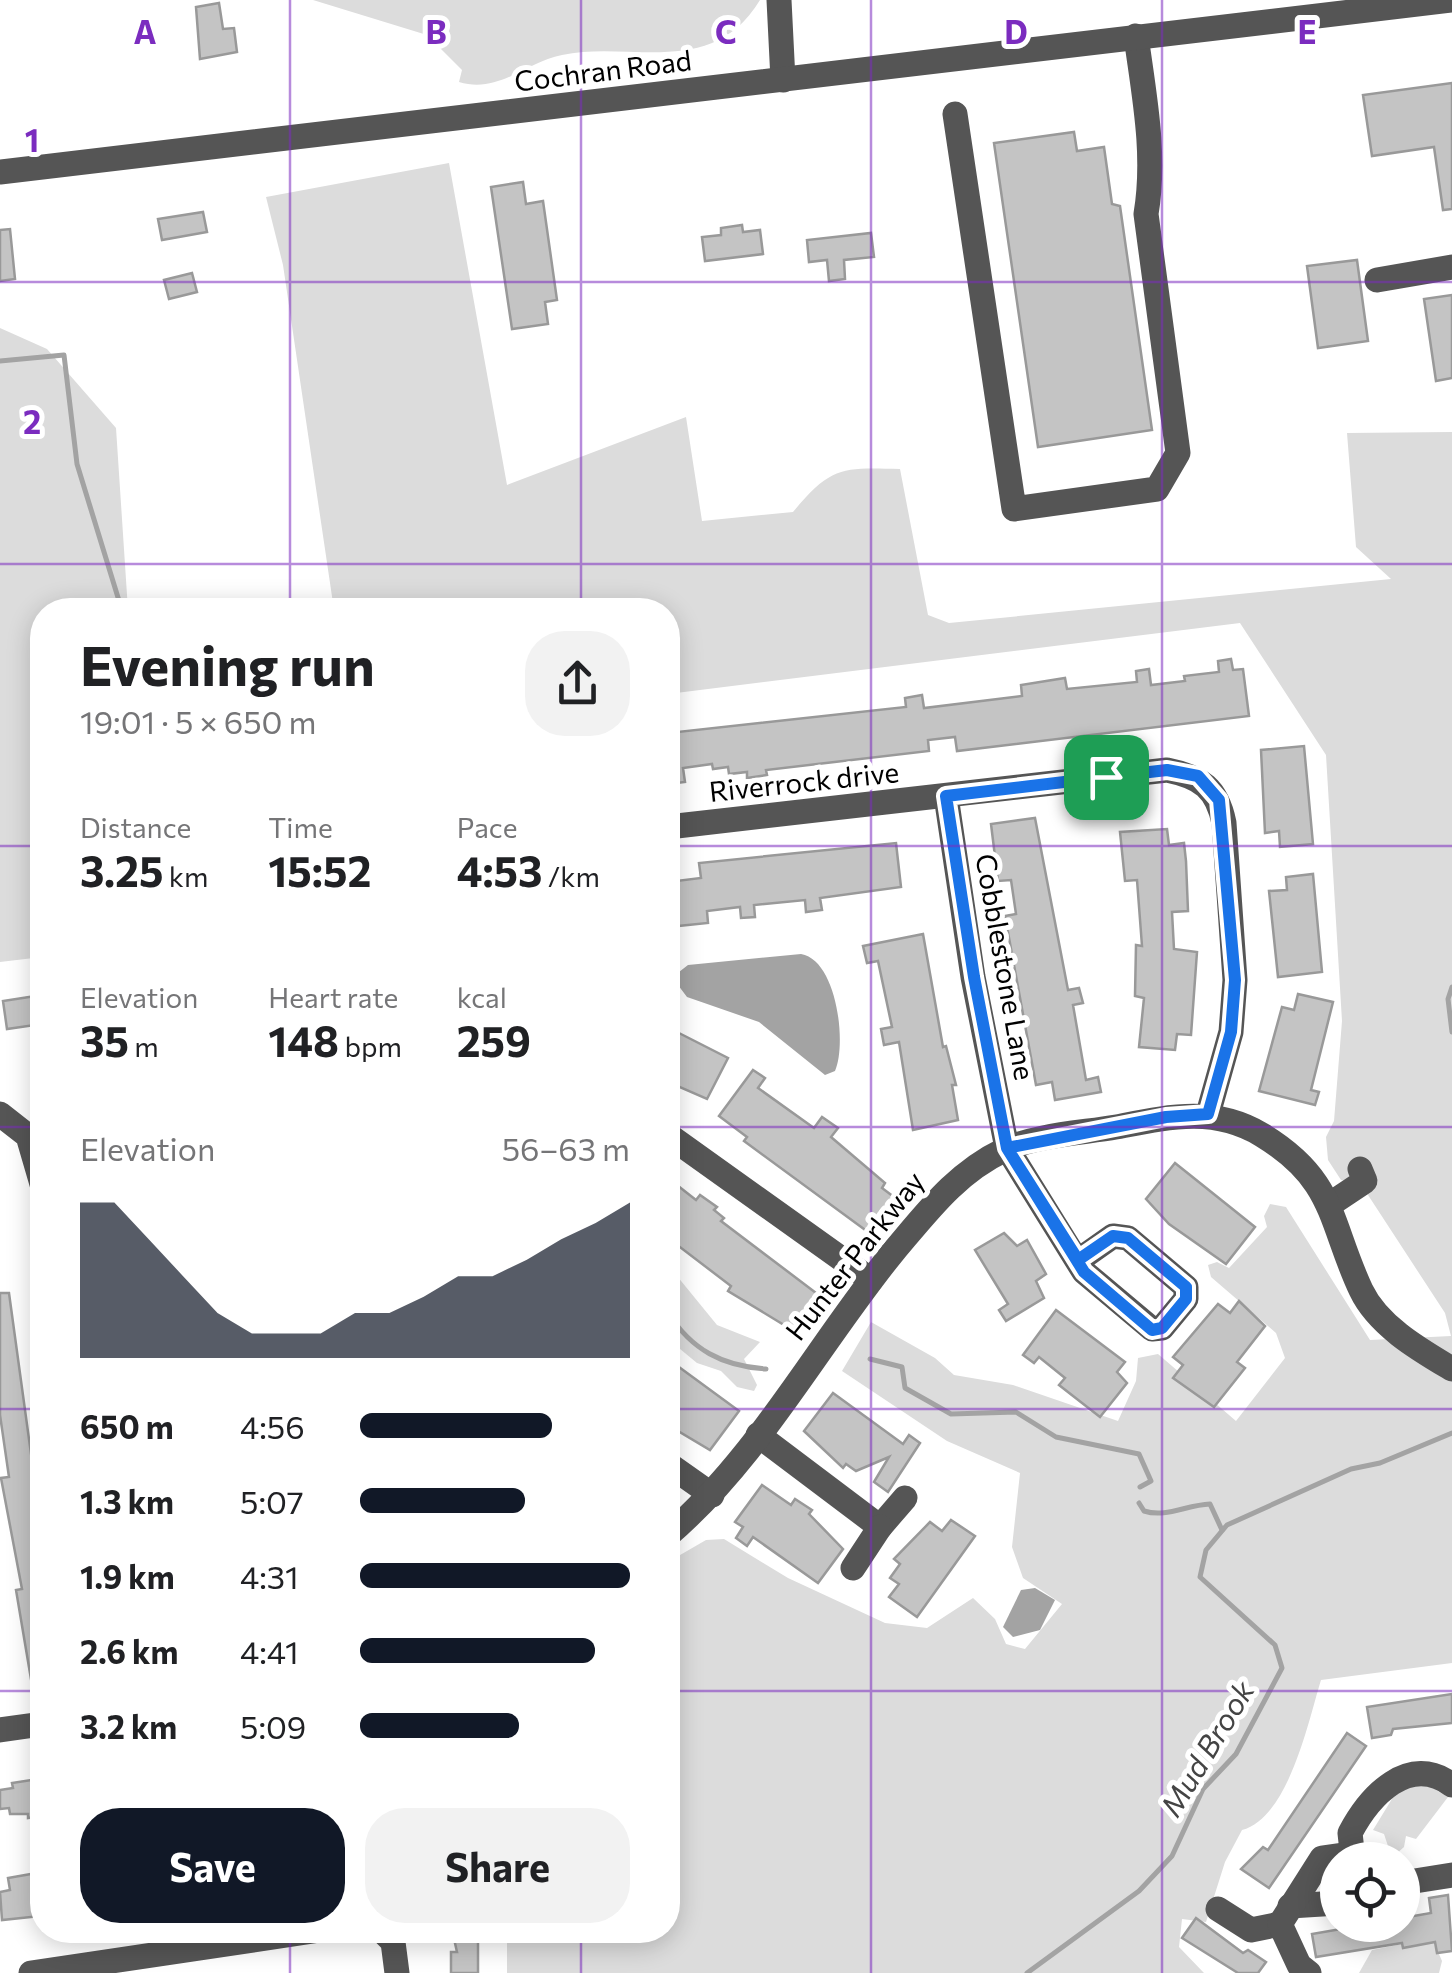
<!DOCTYPE html>
<meta charset="utf-8">
<style>
:root{--surface:#fff;--page:#f2f2f2;--text:#202124;--muted:#757577;--accent:#111827}
body{margin:0;font-family:Commissioner,sans-serif;background:var(--page);color:var(--text);height:100vh;display:flex;flex-direction:column;font-size:38px;white-space:nowrap}
*{box-sizing:border-box;margin:0}
p{font-size:32px;color:var(--muted)}
.icon{flex:none;width:55px;height:55px;fill:none;stroke:currentColor;stroke-width:2;stroke-linecap:round;stroke-linejoin:round}
.map{position:relative;flex:1;overflow:hidden}
.panel{position:absolute;left:30px;top:598px;width:650px;height:1345px;display:flex;flex-direction:column;background:var(--surface);border-radius:40px;box-shadow:0 5px 25px #0003}
.panel>*{flex:none}
.buttons{position:absolute;left:1320px;top:1842px;display:grid;gap:20px}
.buttons a{display:grid;place-items:center;width:100px;height:100px;border-radius:50%;background:var(--surface);box-shadow:0 5px 25px #0003;font-size:50px}
.pin{position:absolute;display:grid;place-items:center;width:85px;height:85px;color:#fff;margin:-42px;border-radius:20px;box-shadow:0 5px 15px #0006}
.round{display:grid;place-items:center;flex:none;width:105px;height:105px;border-radius:40px;background:var(--page)}
.summary{display:flex;align-items:center;justify-content:space-between;height:170px;padding:0 50px}
h1{font-size:55px;font-weight:700;line-height:75px}
.figures{display:grid;grid-template-columns:repeat(3,1fr);gap:15px;height:170px;padding:10px 50px}
.figures div{display:grid;align-content:center}
.figures b{font-size:42px;font-weight:700}
.figures small{font-size:28px;font-weight:400}
.figures p{font-size:28px}
.chart{height:280px;padding:20px 50px}
.chart p{display:flex;justify-content:space-between}
.chart svg{width:100%;height:180px;margin-top:10px;fill:var(--accent);opacity:.7}
.action{display:flex;gap:20px;margin-top:auto;padding:20px 50px}
.action a{flex:1;height:115px;border-radius:40px;background:var(--accent);color:#fff;font-size:40px;font-weight:700;line-height:115px;text-align:center}
.action a+a{background:var(--page);color:var(--text)}
ul{padding:0 50px;list-style:none;font-size:32px}
li{display:grid;grid-template-columns:160px 120px 1fr;align-items:center;height:75px}
li i{height:25px;border-radius:12px;background:var(--accent)}
.map>svg:first-child{display:block}
</style>
<div class="map">
<svg width="1452" height="1973" viewBox="0 0 1452 1973">
<rect width="100%" height="100%" fill="#fff"/>
<g fill="#dcdcdc">
<path d="M313 0H760C712 80 629 40 562 55 526 62 499 94 459 82L462 70 427 35Z"/>
<path d="M449 163 507 485 686 417 702 521 793 512C832 465 843 468 900 469L928 615 949 623 1391 579 1356 547 1347 433 1452 432V1663L1321 1680C1308 1722 1289 1817 1242 1830L1225 1862 1206 1922 1182 1919 1179 1947 1204 1973H507V1930H668V1562L706 1540 724 1539 788 1578 885 1623 927 1628 973 1598 995 1619 1006 1644 1025 1649 1062 1604 1023 1578 1012 1547 1020 1473 947 1441 842 1371 871 1322 935 1358 954 1375 1013 1385 1118 1421 1136 1381 1138 1358 1158 1354 1236 1421 1285 1358 1276 1333 1211 1277 1208 1265 1217 1262 1229 1268 1267 1227 1264 1216 1270 1204 1286 1207 1370 1340 1451 1336 1445 1313 1368 1195 1356 1182 1341 1180 1328 1160 1326 1137 1334 1121 1342 1021 1326 755 1240 623 668 694V610H334L283 265 266 197Z"/>
<path d="M0 328 47 349 116 428 128 610H42V957L0 962Z"/>
<path d="M668 1265 717 1325 760 1342 744 1359 757 1385 754 1391 737 1387 721 1371 697 1363 668 1339Z"/>
<path d="M1422 1782 1448 1797 1416 1839 1406 1836 1404 1847 1396 1854 1389 1849 1384 1834 1373 1830 1395 1794Z"/>
<path d="M1432 1938 1442 1961 1439 1973H1359L1372 1950Z"/>
</g>
<g fill="#a3a3a3">
<path d="M801 954C837 960 847 1044 835 1071L825 1075 759 1022 687 997 678 985 679 972 688 965Z"/>
<path d="M1035 1588 1055 1600 1040 1630 1013 1637 1003 1627 1021 1590Z"/>
</g>
<g fill="none" stroke-linecap="round" stroke-linejoin="round">
<g stroke="#a3a3a3" stroke-width="5">
<path d="M0 361 64 355 77 464 120 604 126 610"/>
<path d="M1452 987 1448 999 1452 1032"/>
<path d="M668 1313C692 1350 722 1366 766 1369"/>
<path d="M870 1359 902 1367 905 1388 951 1414 1016 1412 1056 1437 1139 1454 1151 1481 1140 1487"/>
<path d="M1139 1503 1144 1511C1166 1518 1186 1505 1210 1504L1222 1530"/>
<path d="M1027 1973 1139 1891 1172 1856 1203 1789 1236 1754 1282 1668 1275 1645 1200 1577 1206 1550 1227 1525 1351 1469 1380 1463 1452 1433"/>
</g>
</g>
<g fill="#c4c4c4" stroke="#999" stroke-width="2.5">
<path d="M219 3 223 29 234 28 237 52 200 59 196 7Z"/>
<path d="M1452 83V209L1443 210 1434 147 1372 156 1363 95Z"/>
<path d="M1074 132 1077 151 1104 147 1112 204 1120 206 1152 430 1038 447 994 143Z"/>
<path d="M523 182 526 204 543 201 557 300 545 302 548 324 512 329 491 187Z"/>
<path d="M203 212 207 232 162 240 158 219Z"/>
<path d="M742 225 743 232 760 230 763 254 705 261 702 237 721 235V228Z"/>
<path d="M10 229 15 279 0 281V230Z"/>
<path d="M871 233 874 257 844 260 845 279 829 281 827 260 809 262 807 240Z"/>
<path d="M1357 260 1368 341 1318 348 1307 266Z"/>
<path d="M192 273 197 292 169 299 164 280Z"/>
<path d="M1452 295V378L1436 381 1424 299Z"/>
<path d="M1231 659 1233 670 1243 669 1249 716 957 751 955 737 928 740 929 751 766 770 767 775 747 778V772L729 774 728 767 713 769 712 764 683 768 685 782 668 784V733L906 707 905 698 922 695 924 708 1022 696 1021 685 1065 678 1067 689 1137 682 1136 671 1149 669 1151 685 1185 681 1184 676 1219 672 1218 661Z"/>
<path d="M1304 746 1313 844 1280 847 1279 831 1265 833 1261 750Z"/>
<path d="M1035 818 1068 990 1079 988 1083 1003 1073 1005 1086 1080 1098 1077 1101 1092 1055 1100 1052 1082 1036 1085 1005 916 1016 914 1011 880 998 881 991 824Z"/>
<path d="M1167 829 1169 845 1184 843 1186 861 1188 911 1172 912 1174 949 1197 952 1191 1035 1177 1034 1175 1050 1139 1047 1144 998 1135 996 1136 945 1142 946 1137 880 1125 881 1120 832Z"/>
<path d="M896 843 901 887 820 898 822 910 806 912 805 900 754 905 755 917 741 918 740 907 707 911 708 923 668 927V882L701 878 699 863Z"/>
<path d="M1313 874 1322 972 1278 977 1269 891 1287 890 1286 877Z"/>
<path d="M923 934 943 1047 946 1046 956 1085H952L958 1120 913 1130 899 1042 884 1045 881 1029 892 1027 878 961 867 963 863 946Z"/>
<path d="M1298 994 1333 1002 1311 1090 1319 1092 1315 1105 1259 1091 1282 1007 1294 1010Z"/>
<path d="M42 995V1024L7 1029 3 1001Z"/>
<path d="M675 1031 728 1058 707 1099 668 1082V1032Z"/>
<path d="M753 1070 765 1078 758 1088 814 1128 822 1117 838 1128 831 1137 885 1183 882 1188 894 1197 868 1232 744 1141 747 1137 719 1116Z"/>
<path d="M1175 1163 1255 1227 1226 1264 1169 1224 1146 1199Z"/>
<path d="M668 1178 696 1200 700 1195 717 1207 714 1210 724 1218 721 1221 820 1296 794 1331 728 1291 731 1286 668 1238Z"/>
<path d="M1004 1233 1017 1246 1027 1240 1046 1274 1036 1281 1044 1298 1006 1321 999 1310 1008 1304 975 1250Z"/>
<path d="M0 1293H9L42 1534V1545L38 1546 42 1576V1697H34L16 1590 22 1589 1 1478 9 1477 0 1415Z"/>
<path d="M1239 1301 1265 1326 1237 1362 1245 1368 1214 1407 1173 1378 1183 1365 1173 1357 1218 1304 1230 1313Z"/>
<path d="M1056 1310 1125 1362 1117 1372 1127 1383 1100 1417 1059 1385 1065 1378 1039 1357 1034 1363 1023 1355Z"/>
<path d="M668 1359 739 1411 710 1450 668 1425Z"/>
<path d="M833 1393 903 1444 909 1435 920 1443 888 1492 874 1482 889 1457 856 1471 846 1464 843 1468 804 1431Z"/>
<path d="M762 1485 791 1505 795 1499 812 1510 809 1514 843 1549 818 1583 753 1537 747 1546 736 1538 743 1527 735 1522Z"/>
<path d="M951 1520 975 1536 917 1617 889 1597 899 1584 890 1578 900 1564 894 1559 930 1522 942 1531Z"/>
<path d="M1452 1694V1723L1393 1729 1391 1735 1372 1738 1367 1707Z"/>
<path d="M1347 1733 1366 1746 1269 1888 1241 1869 1263 1847 1268 1850Z"/>
<path d="M38 1779 42 1816 28 1818V1814H10L9 1808 0 1809V1790L13 1788 12 1783Z"/>
<path d="M31 1874 41 1916 2 1920 0 1892 10 1890 8 1878Z"/>
<path d="M1448 1895 1452 1951 1437 1953 1435 1942 1403 1948 1402 1943 1316 1957 1312 1934 1364 1925H1402V1918L1431 1913 1429 1898Z"/>
<path d="M1196 1918 1243 1953 1248 1950 1266 1962 1258 1973H1238L1182 1938Z"/>
<path d="M452 1930H478V1973H451V1952H457Z"/>
</g>
<g fill="none" stroke-linecap="round" stroke-linejoin="round">
<g stroke="#555" stroke-width="25">
<path d="M779 0 783 80"/>
<path d="M955 114 1014 509 1157 489 1178 453 1146 214C1156 154 1144 95 1136 36"/>
<path d="M0 172 1452 0"/>
<path d="M1377 280 1452 267"/>
<path d="M946 796 973 977 1007 1148 1084 1272 1152 1329 1162 1328 1186 1299V1287L1128 1238 1113 1236 1079 1260"/>
<path d="M668 827 1167 770C1201 777 1217 788 1224 823L1235 980 1231 1032 1208 1114"/>
<path d="M0 1114 28 1136 42 1184"/>
<path d="M668 1135 871 1280"/>
<path d="M1329 1205 1365 1181 1360 1169"/>
<path d="M758 1435 880 1527 905 1498"/>
<path d="M668 1464 712 1495"/>
<path d="M668 1535C759 1457 818 1344 894 1251 928 1211 956 1173 1004 1150 1036 1135 1081 1133 1116 1127 1168 1117 1214 1106 1262 1135 1336 1180 1329 1222 1361 1290 1378 1326 1420 1350 1452 1369"/>
<path d="M853 1568 880 1527"/>
<path d="M0 1730 42 1724"/>
<path d="M1353 1860 1350 1833C1369 1797 1409 1752 1452 1785"/>
<path d="M1402 1883 1452 1875"/>
<path d="M1290 1906 1338 1903"/>
<path d="M1218 1909 1251 1930 1280 1924"/>
<path d="M381 1930 393 1942 397 1973"/>
<path d="M31 1973 320 1930"/>
<path d="M1309 1973 1299 1965 1280 1924 1322 1858 1350 1854"/>
</g>
</g>
<g fill="none" stroke-linecap="round" stroke-linejoin="round">
<defs>
<path id="route" d="M1106 777 946 796 974 977 1007 1148 1078 1260 1113 1236 1128 1238 1186 1287V1299L1162 1328 1152 1330 1084 1272 1007 1148 1166 1117 1208 1114 1231 1032 1235 980 1219 800 1198 776 1167 770 1106 777"/>
</defs>
<use href="#route" stroke="#fff" stroke-width="20"/>
<use href="#route" stroke="#1a73e8" stroke-width="12"/>
</g>
<path fill="none" stroke="#7b2cbf" stroke-width="2.5" stroke-opacity="0.55" d="M290 0V610M581 0V610M871 0V1973M1162 0V1973M0 282H1452M0 564H1452M0 846H42M668 846H1452M0 1127H42M668 1127H1452M0 1409H42M668 1409H1452M0 1691H42M668 1691H1452M290 1930V1973M581 1930V1973"/>
<g text-anchor="middle" stroke-width="10" stroke-linejoin="round" paint-order="stroke">
<g font-size="28" fill="#000" stroke="#fff">
<text transform="translate(603 71) rotate(-7)" y="10">Cochran Road</text>
<text transform="translate(804 782) rotate(-6)" y="10">Riverrock drive</text>
<text transform="translate(1005 967) rotate(80)" y="10">Cobblestone Lane</text>
<text transform="translate(855 1256) rotate(-52)" y="10">Hunter Parkway</text>
</g>
<g font-size="30" font-style="italic" fill="#444" stroke="#fff">
<text transform="translate(1208 1749) rotate(-59)" y="10">Mud Brook</text>
</g>
</g>
<g font-size="32" text-anchor="middle" font-weight="bold" fill="#7b2cbf" stroke="#fff" stroke-width="10" stroke-linejoin="round" paint-order="stroke">
<text x="145" y="44">A</text>
<text x="436" y="44">B</text>
<text x="726" y="44">C</text>
<text x="1016" y="44">D</text>
<text x="1307" y="44">E</text>
<text x="32" y="152">1</text>
<text x="32" y="434">2</text>
</g>
</svg>
<div class="buttons">
<a><svg class="icon" aria-label="locate" viewBox="0 0 24 24"><circle cx="12" cy="12" r="6"/><path d="M12 2v4M12 18v4M2 12h4M18 12h4"/></svg></a>
</div>
<div class="pin" style="left:1106px;top:777px;background:#1e9e55"><svg class="icon" aria-label="arrive" viewBox="0 0 24 24"><path d="M6 21V4h12l-3 4 3 4H6"/></svg></div>
<section class="panel">
<div class="summary"><div><h1>Evening run</h1><p>19:01 · 5 × 650 m</p></div><a class="round"><svg class="icon" aria-label="share" viewBox="0 0 24 24"><path d="M12 15V3M7 8l5-5 5 5M5 13v7h14v-7"/></svg></a></div>
<div class="figures">
<div><p>Distance</p><b>3.25<small> km</small></b></div>
<div><p>Time</p><b>15:52</b></div>
<div><p>Pace</p><b>4:53<small> /km</small></b></div>
</div>
<div class="figures">
<div><p>Elevation</p><b>35<small> m</small></b></div>
<div><p>Heart rate</p><b>148<small> bpm</small></b></div>
<div><p>kcal</p><b>259</b></div>
</div>
<div class="chart"><p><span>Elevation</span>56–63 m</p>
<svg viewBox="0 0 160 44" preserveAspectRatio="none"><path d="M0 44V6L10 6L20 15L30 24L40 33L50 38L60 38L70 38L80 33L90 33L100 29L110 24L120 24L130 20L140 15L150 11L160 6V44z"/></svg>
</div>
<ul>
<li><b>650 m</b>4:56<i style="width:71%"></i></li>
<li><b>1.3 km</b>5:07<i style="width:61%"></i></li>
<li><b>1.9 km</b>4:31<i style="width:100%"></i></li>
<li><b>2.6 km</b>4:41<i style="width:87%"></i></li>
<li><b>3.2 km</b>5:09<i style="width:59%"></i></li>
</ul>
<div class="action"><a>Save</a><a>Share</a></div>
</section>
</div>
